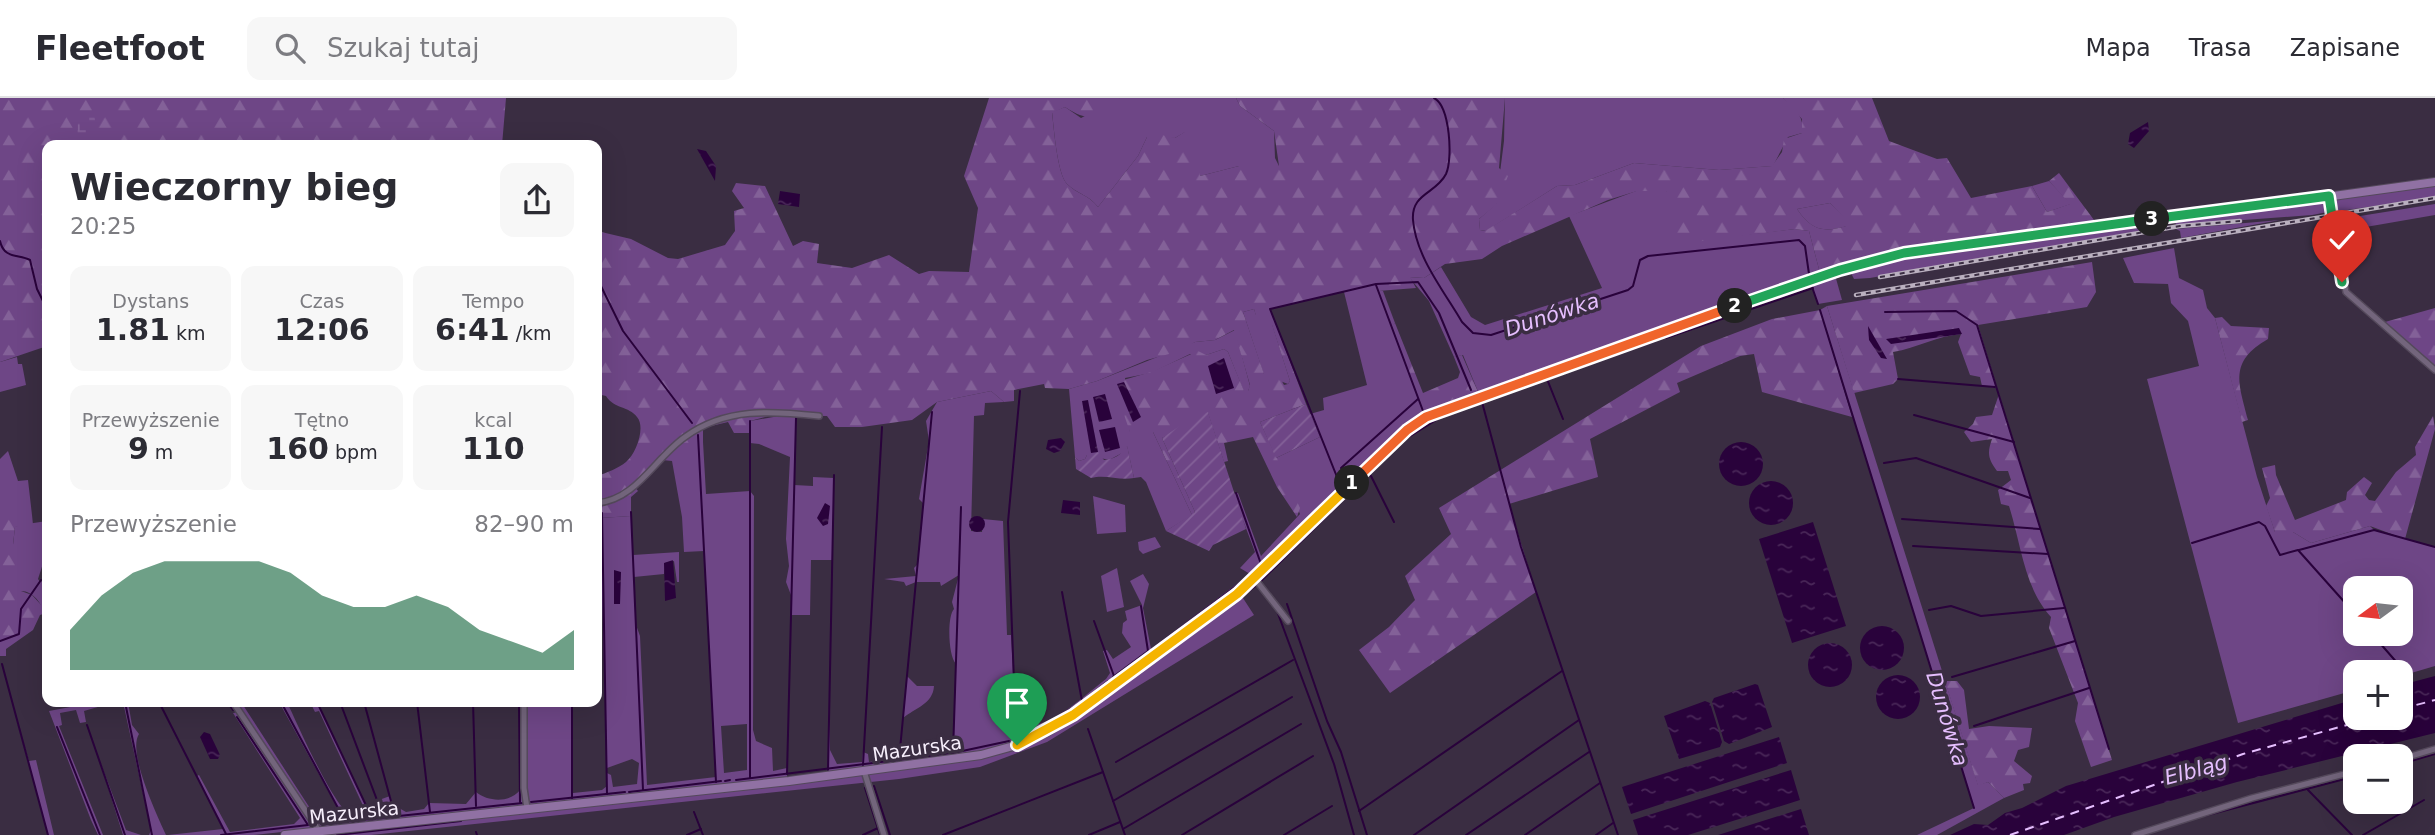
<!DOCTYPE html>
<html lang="pl">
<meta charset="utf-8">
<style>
:root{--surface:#fff;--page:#f7f7f7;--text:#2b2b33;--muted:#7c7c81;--line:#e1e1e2;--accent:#327855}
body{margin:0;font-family:"DejaVu Sans",sans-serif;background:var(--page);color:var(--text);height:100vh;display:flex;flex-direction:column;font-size:26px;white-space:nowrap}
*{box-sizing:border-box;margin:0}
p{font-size:23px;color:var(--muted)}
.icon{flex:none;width:38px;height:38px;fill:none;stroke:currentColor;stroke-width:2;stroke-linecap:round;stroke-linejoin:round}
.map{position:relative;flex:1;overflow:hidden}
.sheet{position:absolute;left:42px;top:42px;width:560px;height:567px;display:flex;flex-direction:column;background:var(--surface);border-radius:14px;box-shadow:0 7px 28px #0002}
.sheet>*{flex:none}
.needle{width:46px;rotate:255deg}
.tools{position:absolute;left:2343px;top:478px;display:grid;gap:14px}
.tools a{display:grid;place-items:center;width:70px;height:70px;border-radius:14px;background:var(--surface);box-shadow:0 7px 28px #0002;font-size:35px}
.pin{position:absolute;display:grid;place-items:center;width:60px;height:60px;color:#fff;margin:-72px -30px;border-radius:50% 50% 50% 0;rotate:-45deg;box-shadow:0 0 7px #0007}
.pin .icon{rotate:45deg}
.km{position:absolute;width:35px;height:35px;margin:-18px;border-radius:50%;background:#222;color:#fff;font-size:19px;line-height:35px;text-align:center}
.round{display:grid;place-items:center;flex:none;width:74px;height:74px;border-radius:14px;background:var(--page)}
.headline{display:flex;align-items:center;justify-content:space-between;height:119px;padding:0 28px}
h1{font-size:38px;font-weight:800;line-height:52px}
.stats{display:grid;grid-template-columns:repeat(3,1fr);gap:10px;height:119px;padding:7px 28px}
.stats div{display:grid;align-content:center;border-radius:14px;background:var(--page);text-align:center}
.stats b{font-size:30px;font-weight:800}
.stats small{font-size:19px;font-weight:400}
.stats p{font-size:19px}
.chart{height:196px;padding:14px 28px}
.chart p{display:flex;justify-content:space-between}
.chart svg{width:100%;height:126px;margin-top:7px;fill:var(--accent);opacity:.7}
header{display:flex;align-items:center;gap:42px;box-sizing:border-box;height:98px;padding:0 35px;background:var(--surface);border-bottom:2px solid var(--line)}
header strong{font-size:33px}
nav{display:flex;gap:38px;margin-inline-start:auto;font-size:24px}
.search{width:490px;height:63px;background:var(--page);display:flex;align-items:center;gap:18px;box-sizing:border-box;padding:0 24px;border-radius:14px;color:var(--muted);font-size:26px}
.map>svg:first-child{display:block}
</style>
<header>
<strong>Fleetfoot</strong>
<div class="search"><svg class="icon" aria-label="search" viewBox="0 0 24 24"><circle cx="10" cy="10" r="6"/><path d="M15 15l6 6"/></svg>Szukaj tutaj</div>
<nav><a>Mapa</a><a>Trasa</a><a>Zapisane</a></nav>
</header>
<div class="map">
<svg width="2435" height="737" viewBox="0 0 2435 737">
<defs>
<pattern id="forest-firs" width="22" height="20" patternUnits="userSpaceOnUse" patternTransform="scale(1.75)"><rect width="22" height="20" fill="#6e4686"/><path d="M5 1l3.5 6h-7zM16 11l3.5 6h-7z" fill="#836198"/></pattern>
<pattern id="wetland-marsh" width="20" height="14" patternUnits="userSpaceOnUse" patternTransform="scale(1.75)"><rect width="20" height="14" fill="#6e4686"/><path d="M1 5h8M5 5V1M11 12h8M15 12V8" fill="none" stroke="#836198"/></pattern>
<pattern id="garden-furrows" width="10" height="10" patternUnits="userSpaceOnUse" patternTransform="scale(1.75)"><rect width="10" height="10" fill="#6e4686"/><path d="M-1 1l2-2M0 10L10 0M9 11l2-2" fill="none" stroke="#836198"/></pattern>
<pattern id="water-ripples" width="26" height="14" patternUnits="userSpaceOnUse" patternTransform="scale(1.75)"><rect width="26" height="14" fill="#29023b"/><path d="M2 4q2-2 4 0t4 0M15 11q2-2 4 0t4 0" fill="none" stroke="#492758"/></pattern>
</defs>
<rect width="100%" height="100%" fill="#3a2d42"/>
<g fill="#6e4686" fill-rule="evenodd">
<path d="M1120 0H1236L1240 8 1274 33 1275 60 1279 68H1239L1200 78 1185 34 1175 40 1147 39 1138 58 1098 109C1088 96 1077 96 1067 86 1057 75 1054 30 1052 14L1065 9 1081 20Z"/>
<path d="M1505 0H1783C1795 10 1805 19 1802 35L1788 39 1773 68 1719 72 1634 65 1575 87 1557 88 1486 133 1480 132 1479 121 1496 106 1504 43Z"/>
<path d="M2049 83 2071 106 2047 114 2032 88Z"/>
<path d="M2435 87V99L2334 114 2336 101Z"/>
<path d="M1655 92 1666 93 1717 140 1795 131 1809 133 1820 175 1479 296 1463 257 1454 259 1429 203 1409 179 1424 180 1441 169 1471 219 1485 227 1602 190 1569 118 1636 93Z"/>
<path d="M2326 102 2328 114 2312 117 2176 127 2175 122Z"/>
<path d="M1830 105 1847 121V128C1822 135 1811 132 1797 111Z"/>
<path d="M2435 106V117L2337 134 2335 122Z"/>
<path d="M2280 122 2181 140 2180 133 2176 131Z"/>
<path d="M2166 123 2168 128 1870 180 1854 181 1850 173 1905 158Z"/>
<path d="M2174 150 2179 180 2203 192 2207 210 2215 220 2257 379 2275 434H2293L2311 445 2370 428 2374 432 2435 449V568L2401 578V574H2356L2355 592 2238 625 2147 281 2199 268 2188 223 2171 205 2168 186 2134 185 2123 160ZM2356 490H2401V536H2356Z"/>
<path d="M1835 177 1842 202 1818 206 1811 185Z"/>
<path d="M1376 186 1378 192 1383 193 1395 225 1392 228 1424 316 1400 333 1237 492 1054 626 1022 642 982 654 828 675 829 608 830 652 837 666 862 664 863 654 868 656 869 664 892 661 901 650 908 659 953 653 956 566C948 558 947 518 954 511L952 504 959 477 941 488 940 484H916L906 488 904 484 884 481 916 478 914 470 918 466 923 405 919 401 929 343 926 323 937 304 991 293 1004 304 985 305 984 317 974 318 971 433 982 434 983 421 1003 423 1007 537H1011L1015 611 1024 629C1056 627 1082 599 1106 581L1110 575 1103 553 1107 552 1113 561 1131 549 1122 535 1123 525 1127 522 1125 513 1142 507 1130 483 1143 476 1149 486 1143 510 1151 551 1250 476 1240 470 1255 454 1233 396 1238 395 1261 458 1300 416 1276 360 1320 339 1310 316 1324 312 1323 300 1367 287 1344 194Z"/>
<path d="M1827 208 1978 687 1988 684 2004 700 1937 737H1917L1974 710 1820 212Z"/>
<path d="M1254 211 1256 217 1272 226 1290 283 1288 286 1264 277 1243 214Z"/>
<path d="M1235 232 1250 288 1248 293 1244 294 1228 254 1224 251 1206 257 1190 256 1151 275 1125 280 1130 334H1153L1192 417 1166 433 1146 384 1141 379 1134 380 1127 348 1124 354 1109 362 1087 357 1085 361 1079 363 1075 359 1069 291 1097 283 1195 244 1215 242Z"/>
<path d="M17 259 18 266H22L26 287 0 294V264Z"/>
<path d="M796 315 794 387 813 388V379L834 380 832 462H811L810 517H791V497L786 484 789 468 786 441 790 359 759 346 750 345V323Z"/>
<path d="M681 342 703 344 706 396 750 393 754 398 753 632 756 643 772 650 773 673 787 670V680L254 737H168L223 731 197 678 199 677 230 734 294 726 300 720 233 615 239 614 233 604H241L317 721 342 718 279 604H287C297 625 334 711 352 718L366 714 319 613 315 614 310 604H317L369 714 376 717 379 702 390 698 392 706 406 714 424 711 429 705 466 706 476 694C488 704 510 705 520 692L519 604H572L573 695 602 692 607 688V675L611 677 613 689 637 686 639 665 632 661 607 670 600 420 631 418 633 457 679 454V484H677L674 463 665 465 664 476 634 479 636 527 640 538 647 687 716 679 704 453 684 454 682 419 672 363 662 362ZM747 626V672L724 675 721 628Z"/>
<path d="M8 353 18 383 28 382 32 417H0V361Z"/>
<path d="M1093 398 1125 407 1126 434 1097 436Z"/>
<path d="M47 423V453L38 481 40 484 45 482 47 477V516H43C43 506 33 493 21 493V453L13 447 15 429 20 427Z"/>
<path d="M1155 439 1161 449 1143 456 1139 452 1138 444Z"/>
<path d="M1117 470 1124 509 1107 514 1101 478Z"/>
<path d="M1241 497 1254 517 1047 644 980 669 899 681 371 737H312L774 688 1021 649Z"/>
<path d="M907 578 917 588H934C933 606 915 610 903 620Z"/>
<path d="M97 604H115L84 613 86 624 80 625 76 612 60 615 62 627 59 628 103 737H98L91 722 49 613Z"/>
<path d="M123 604H128L132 627 139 636C127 654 157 717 166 737H149L151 732Z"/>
<path d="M16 620 29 663 36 662 54 737H48Z"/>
<path d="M99 661 126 732 141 737H123Z"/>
</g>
<g fill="url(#forest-firs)" fill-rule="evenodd">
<path d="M0 0H506L502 47H47V248L0 264Z"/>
<path d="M989 0H1120L1116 14C1096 23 1083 21 1065 9L1052 15C1054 30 1057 75 1067 86 1077 96 1089 97 1098 109L1138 58 1147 39 1159 36 1175 40 1186 33 1199 59 1200 78 1239 68H1279L1274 33 1240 8 1236 0H1505L1499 70 1508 78 1496 107 1479 121 1480 132 1485 133 1557 88 1575 87 1634 65 1719 72 1772 68 1782 54 1784 41 1802 35V21L1783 0H1872L1889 43 1937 61 1947 60 1971 100 2032 88 2047 114 2070 106 2049 83 2059 75 2097 126 1917 149 1820 175 1809 133 1795 131 1679 146 1666 93H1637L1608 102 1502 148 1482 161 1445 166 1424 180 1410 179 1416 190 1378 193 1375 186 1270 211 1306 306 1260 324 1300 410 1297 419 1277 389 1253 339 1224 345 1228 363 1224 364 1208 315 1162 340 1195 414 1192 417 1153 334H1130L1113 285 1151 274 1198 253 1206 257 1224 251 1228 254 1244 293H1248L1250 287 1234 232 1215 242 1195 244 1180 253 1147 262 1097 283 1069 291 1045 290 1044 286 1014 292V303L1004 304 991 293 937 304 912 322 862 329H835L827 318 773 317 750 323V335H734L728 324 703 330V344L686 354 681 343 634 388 638 393 631 399V418L600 420 597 416V378C606 375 619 370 626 364 636 356 646 329 637 319 629 308 614 311 606 298L597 296V133L631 141 668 160 678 161 725 147 735 133 734 113 744 110 732 93 736 85 765 88 793 148 803 143 819 146 817 165 852 170 889 157 919 176 929 173 969 174 978 110 964 78ZM1830 105 1847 122 1846 128C1823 135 1811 132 1797 111ZM1254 211 1259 228 1272 227 1290 283 1288 286 1284 287 1278 276H1264L1243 214Z"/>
<path d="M2092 164 2096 194 2087 209 1978 227 1997 290 1982 288 1980 279 1970 277 1958 244 1961 236C1937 238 1917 250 1893 254L1898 281 1893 286 1854 295 1827 208Z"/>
<path d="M2435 210V268L2385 224Z"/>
<path d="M1820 212 1852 319 1762 294 1754 256 1740 258 1677 285 1680 294 1590 341 1598 379 1509 406 1536 494 1390 595 1359 552 1389 529 1415 502 1405 478 1451 436 1439 410 1701 248 1772 221Z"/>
<path d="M2222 219 2231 228 2269 230 2268 241C2228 264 2239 285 2248 322L2242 324 2215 220Z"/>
<path d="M1395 225 1423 295 1458 280 1460 274 1454 259 1462 257 1479 296 1424 316 1391 228Z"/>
<path d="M1999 296 2112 662 2091 669 2075 623 2078 605 2049 530 2051 519C2024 490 2021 445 2009 408L2001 406 1998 392 2011 382 2008 373H1997C1988 361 1987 355 1992 341L1971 344 1964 334 1973 326 1976 319 1992 317Z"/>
<path d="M2433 318 2435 331 2405 441 2370 428 2311 445 2293 434H2275L2266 408 2270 400 2262 370 2275 367 2276 377 2295 422 2346 402 2347 394 2364 379 2372 385 2365 397 2369 402 2375 403 2396 374 2416 357 2415 349Z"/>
<path d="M0 417H32L33 427 15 429 13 446 29 455 27 469 21 474V493L32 497 43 509V516L40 517 33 532 6 551V558H0Z"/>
<path d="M1945 583H1957L1964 592 1969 631 1989 628 2032 630 2029 649 2018 652 2014 663 2032 678 2030 685 2023 686 2024 692 2004 700 1988 684 1978 688Z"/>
</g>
<path fill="url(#wetland-marsh)" d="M82 14 94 17C97 29 94 36 87 46L78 42 77 16Z"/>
<g fill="url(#garden-furrows)">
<path d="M1306 306 1320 339 1276 360 1260 324Z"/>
<path d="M1208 314 1246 431 1213 447 1209 453 1166 433 1195 414 1162 340 1193 319Z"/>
<path d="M1127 347 1134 380C1119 383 1106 376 1091 380L1076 371 1075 359 1079 363 1085 361 1087 357 1098 354 1104 362C1114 361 1122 357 1127 347Z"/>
</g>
<g fill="url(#water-ripples)">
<path d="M2148 24 2149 33 2134 50 2128 46 2130 35Z"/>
<path d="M697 51 706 53 716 68 715 83Z"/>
<path d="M780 93 800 96 799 109 778 106Z"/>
<path d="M1868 228 1887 261 1881 260 1869 242Z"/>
<path d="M1959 230 1962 236 1891 246 1886 241Z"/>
<path d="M1224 260 1234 290 1216 296 1208 268Z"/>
<path d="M1124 284 1141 319 1133 324 1117 286Z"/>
<path d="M1105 296 1112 321 1099 324 1093 299Z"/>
<path d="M1088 302 1098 354 1091 355 1082 303Z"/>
<path d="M1115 329 1120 350 1105 354 1099 332Z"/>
<path d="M1061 340 1065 344 1060 353 1054 355 1046 351 1048 342Z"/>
<circle cx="1741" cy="366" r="22"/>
<circle cx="1771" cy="405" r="22"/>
<path d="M1063 402 1080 404V417L1061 415Z"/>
<path d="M825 405 830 408 828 426 823 428 817 420Z"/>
<circle cx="977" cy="426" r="8"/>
<path d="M1813 424 1846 528 1792 545 1759 441Z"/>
<path d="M673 462 676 500 665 503 664 465Z"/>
<path d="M614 472 621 474 620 506H614Z"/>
<circle cx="1882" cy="550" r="22"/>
<circle cx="1830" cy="567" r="22"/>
<circle cx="1898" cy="599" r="22"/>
<path d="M2435 578V635L2237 684 2114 719 2064 737H1950L1974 726 1988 727 2005 715 2022 710 2066 688 2355 601 2356 620H2401V587Z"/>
<path d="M1755 586 1758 587 1772 629 1729 646 1724 643 1712 604 1714 600Z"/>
<path d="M1705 603 1710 605 1722 644 1720 649 1679 661 1664 618Z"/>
<path d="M204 634 210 636 220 657 218 661H210L200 639Z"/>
<path d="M1779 639 1787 665 1631 716 1622 689Z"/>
<path d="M1791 672 1800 702 1688 737H1638L1633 722Z"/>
<path d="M1801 711 1809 737H1718Z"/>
</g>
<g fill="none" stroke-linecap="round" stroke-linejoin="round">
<g stroke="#29023b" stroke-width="2">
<path d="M1434 0C1450 8 1453 61 1446 76 1436 96 1411 95 1413 122 1416 159 1444 193 1462 224L1473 235 1491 237 1628 192 1633 188 1640 162 1648 158 1799 142 1805 148 1809 176"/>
<path d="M0 143C4 161 18 156 30 162L37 191 47 211"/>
<path d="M597 180 623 233 692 325"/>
<path d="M1811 186 1818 206"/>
<path d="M1376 187 1423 313"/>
<path d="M1820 212 1974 710"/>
<path d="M1885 214 1956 213 1977 227 2109 651"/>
<path d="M1666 240 1813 190"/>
<path d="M1547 281 1563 321"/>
<path d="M1898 281 1995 289"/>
<path d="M1020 293 1008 424 1015 611 1027 637 1075 608"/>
<path d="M1482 304 1521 449 1618 737"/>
<path d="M1914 317 2014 344"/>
<path d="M698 337 716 684"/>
<path d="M1884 365 1916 360 2030 400"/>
<path d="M1341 370 1418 301"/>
<path d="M1371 378 1394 424"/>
<path d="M1341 389 1270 211 1376 186 1418 184 1439 215 1471 292"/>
<path d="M1236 395 1261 466"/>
<path d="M631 414 643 692"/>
<path d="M602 415 607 696"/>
<path d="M1902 421 2040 431"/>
<path d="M2192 445 2259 424 2265 428 2280 457 2298 452 2356 517"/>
<path d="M1913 448 2048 456"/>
<path d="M2299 452 2374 432 2435 449"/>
<path d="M1254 473 1328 400"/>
<path d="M1261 483 1404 342 1441 319 1655 243"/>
<path d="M1062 494 1082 603"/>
<path d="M1287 506 1327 623 1341 654 1367 737"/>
<path d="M1929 512 1951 508 1981 518 2064 510"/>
<path d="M1277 513 1334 666 1354 737"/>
<path d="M1094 523 1114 578"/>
<path d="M2372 536 2399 567"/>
<path d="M0 543 19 536 21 511 41 482"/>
<path d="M1152 551 1248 479"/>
<path d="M2 566 48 737"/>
<path d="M1113 579 1148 553 1141 508"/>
<path d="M1952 579 2075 543"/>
<path d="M125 604 152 737"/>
<path d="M159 604 226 736"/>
<path d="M227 604 233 612"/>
<path d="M281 604 345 723"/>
<path d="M317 604 372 720"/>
<path d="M340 604 383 718"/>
<path d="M364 604 395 718"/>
<path d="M417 604 430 714"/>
<path d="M473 604 476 708"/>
<path d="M519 604 520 704"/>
<path d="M572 604V700"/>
<path d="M1081 604 1108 583"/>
<path d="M1097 605 1257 487"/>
<path d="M87 627 125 737"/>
<path d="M1974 628 2089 590"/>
<path d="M57 629 100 737"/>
<path d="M1088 631 1125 737"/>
<path d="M953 655 961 409"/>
<path d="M899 662 932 314"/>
<path d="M1116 664 1293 562"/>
<path d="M2401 666 2435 656"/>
<path d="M863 667 882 329"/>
<path d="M828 672 834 377"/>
<path d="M787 676 796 320"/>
<path d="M750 680V323"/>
<path d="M736 682 953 655 1009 643"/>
<path d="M725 683 730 682"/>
<path d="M874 688 890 737"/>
<path d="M865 690 880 737"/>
<path d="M2308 692 2352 737"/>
<path d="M629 694 721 683"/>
<path d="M1113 703 1292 599"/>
<path d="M531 704 625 694"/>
<path d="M1359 713 1562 573"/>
<path d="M694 714 703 737"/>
<path d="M2204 718 2356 678"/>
<path d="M323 726 523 705"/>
<path d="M1123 731 1301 626"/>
<path d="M476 734 477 737"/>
<path d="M221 737 308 727 237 619"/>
<path d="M337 737 461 723"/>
<path d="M687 737 701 731"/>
<path d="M863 737 878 730"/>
<path d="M943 737 1103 674"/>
<path d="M1089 737 1120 724"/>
<path d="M1182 737 1313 658"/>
<path d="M1284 737 1332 708"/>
<path d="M1414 737 1579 622"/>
<path d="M1466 737 1589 654"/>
<path d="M1525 737 1600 685"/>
<path d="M1596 737 1613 725"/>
<path d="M2363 737 2424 702"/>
</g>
<g stroke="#e5befe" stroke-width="2" stroke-dasharray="9 7" stroke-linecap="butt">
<path d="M2401 611 2435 602"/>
<path d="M2010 737 2243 656 2372 620"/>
</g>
<defs>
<g id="street">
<path d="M2329 98 2346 194 2435 272"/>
<path d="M597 405C636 402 655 360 685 339 726 309 772 313 819 318"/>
<path d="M1255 481 1288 523"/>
<path d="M233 604 319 733"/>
<path d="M524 604V690L527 710"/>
<path d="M2401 661 2435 651"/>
<path d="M864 673 884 737"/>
<path d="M2135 737 2252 700 2356 673"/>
</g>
<path id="secondary" d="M285 737 789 683 981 657 1017 647 1047 634 1082 611 1237 496 1407 332 1445 311 1778 192 1889 159 2435 84"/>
</defs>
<use href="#street" stroke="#54495b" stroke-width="8"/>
<use href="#secondary" stroke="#54495b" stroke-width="10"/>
<use href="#street" stroke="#73657c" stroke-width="5"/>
<use href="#secondary" stroke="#9071a3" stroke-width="8"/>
<defs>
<g id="rail">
<path d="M1880 179 2180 128 2240 123"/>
<path d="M1856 197 2435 100"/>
</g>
</defs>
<use href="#rail" stroke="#bab0bf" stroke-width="4.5"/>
<use href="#rail" stroke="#3a2d42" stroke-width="2" stroke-dasharray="5" stroke-linecap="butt"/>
</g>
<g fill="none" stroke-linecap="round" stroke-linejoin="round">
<defs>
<path id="split-1" d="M1017 647 1073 617 1237 496 1352 385"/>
<path id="split-2" d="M1352 385 1407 332 1426 319 1735 208"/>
<path id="split-3" d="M1735 208 1840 172 1904 155 2152 121"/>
<path id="split-4" d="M2152 121 2329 98 2342 184"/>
</defs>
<use href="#split-1" stroke="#fff" stroke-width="14"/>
<use href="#split-2" stroke="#fff" stroke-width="14"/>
<use href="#split-3" stroke="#fff" stroke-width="14"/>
<use href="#split-4" stroke="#fff" stroke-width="14"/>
<use href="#split-1" stroke="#f5b400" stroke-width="9"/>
<use href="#split-2" stroke="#f0652b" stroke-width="9"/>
<use href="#split-3" stroke="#22a559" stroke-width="9"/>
<use href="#split-4" stroke="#22a559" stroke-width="9"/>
</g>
<g text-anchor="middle" stroke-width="7" stroke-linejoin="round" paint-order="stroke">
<g font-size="19" fill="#f6eefb" stroke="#3a2d42">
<text transform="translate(917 650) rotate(-8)" y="7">Mazurska</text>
<text transform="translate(354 714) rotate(-6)" y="7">Mazurska</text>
</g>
<g font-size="21" font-style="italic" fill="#e5befe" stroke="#3a2d42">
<text transform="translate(1552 217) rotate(-18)" y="7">Dunówka</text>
<text transform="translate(1947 621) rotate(73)" y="7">Dunówka</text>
<text transform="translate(2196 672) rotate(-15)" y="7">Elbląg</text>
</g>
</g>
</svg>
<div class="tools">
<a><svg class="needle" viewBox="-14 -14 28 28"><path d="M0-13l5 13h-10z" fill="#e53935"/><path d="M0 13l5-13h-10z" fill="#7c7c81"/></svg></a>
<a>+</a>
<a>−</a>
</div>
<div class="pin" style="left:1017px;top:647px;background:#1e9e55"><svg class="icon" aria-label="arrive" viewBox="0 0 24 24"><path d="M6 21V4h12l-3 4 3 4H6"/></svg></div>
<div class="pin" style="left:2342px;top:184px;background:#d93025"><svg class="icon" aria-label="check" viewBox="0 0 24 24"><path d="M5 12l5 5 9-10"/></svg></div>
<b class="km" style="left:1352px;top:385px">1</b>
<b class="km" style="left:1735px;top:208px">2</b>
<b class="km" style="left:2152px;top:121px">3</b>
<section class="sheet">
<div class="headline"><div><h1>Wieczorny bieg</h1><p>20:25</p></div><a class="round"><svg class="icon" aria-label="share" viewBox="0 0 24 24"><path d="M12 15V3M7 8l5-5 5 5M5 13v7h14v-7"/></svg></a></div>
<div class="stats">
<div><p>Dystans</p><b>1.81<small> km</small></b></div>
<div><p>Czas</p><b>12:06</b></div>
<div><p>Tempo</p><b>6:41<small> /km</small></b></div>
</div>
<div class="stats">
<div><p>Przewyższenie</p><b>9<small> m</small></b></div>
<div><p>Tętno</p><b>160<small> bpm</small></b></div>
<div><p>kcal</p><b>110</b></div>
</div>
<div class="chart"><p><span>Przewyższenie</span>82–90 m</p>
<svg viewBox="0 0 160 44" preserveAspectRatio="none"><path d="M0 44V30L10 18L20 10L30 6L40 6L50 6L60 6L70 10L80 18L90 22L100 22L110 18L120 22L130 30L140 34L150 38L160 30V44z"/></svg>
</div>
</section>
</div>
